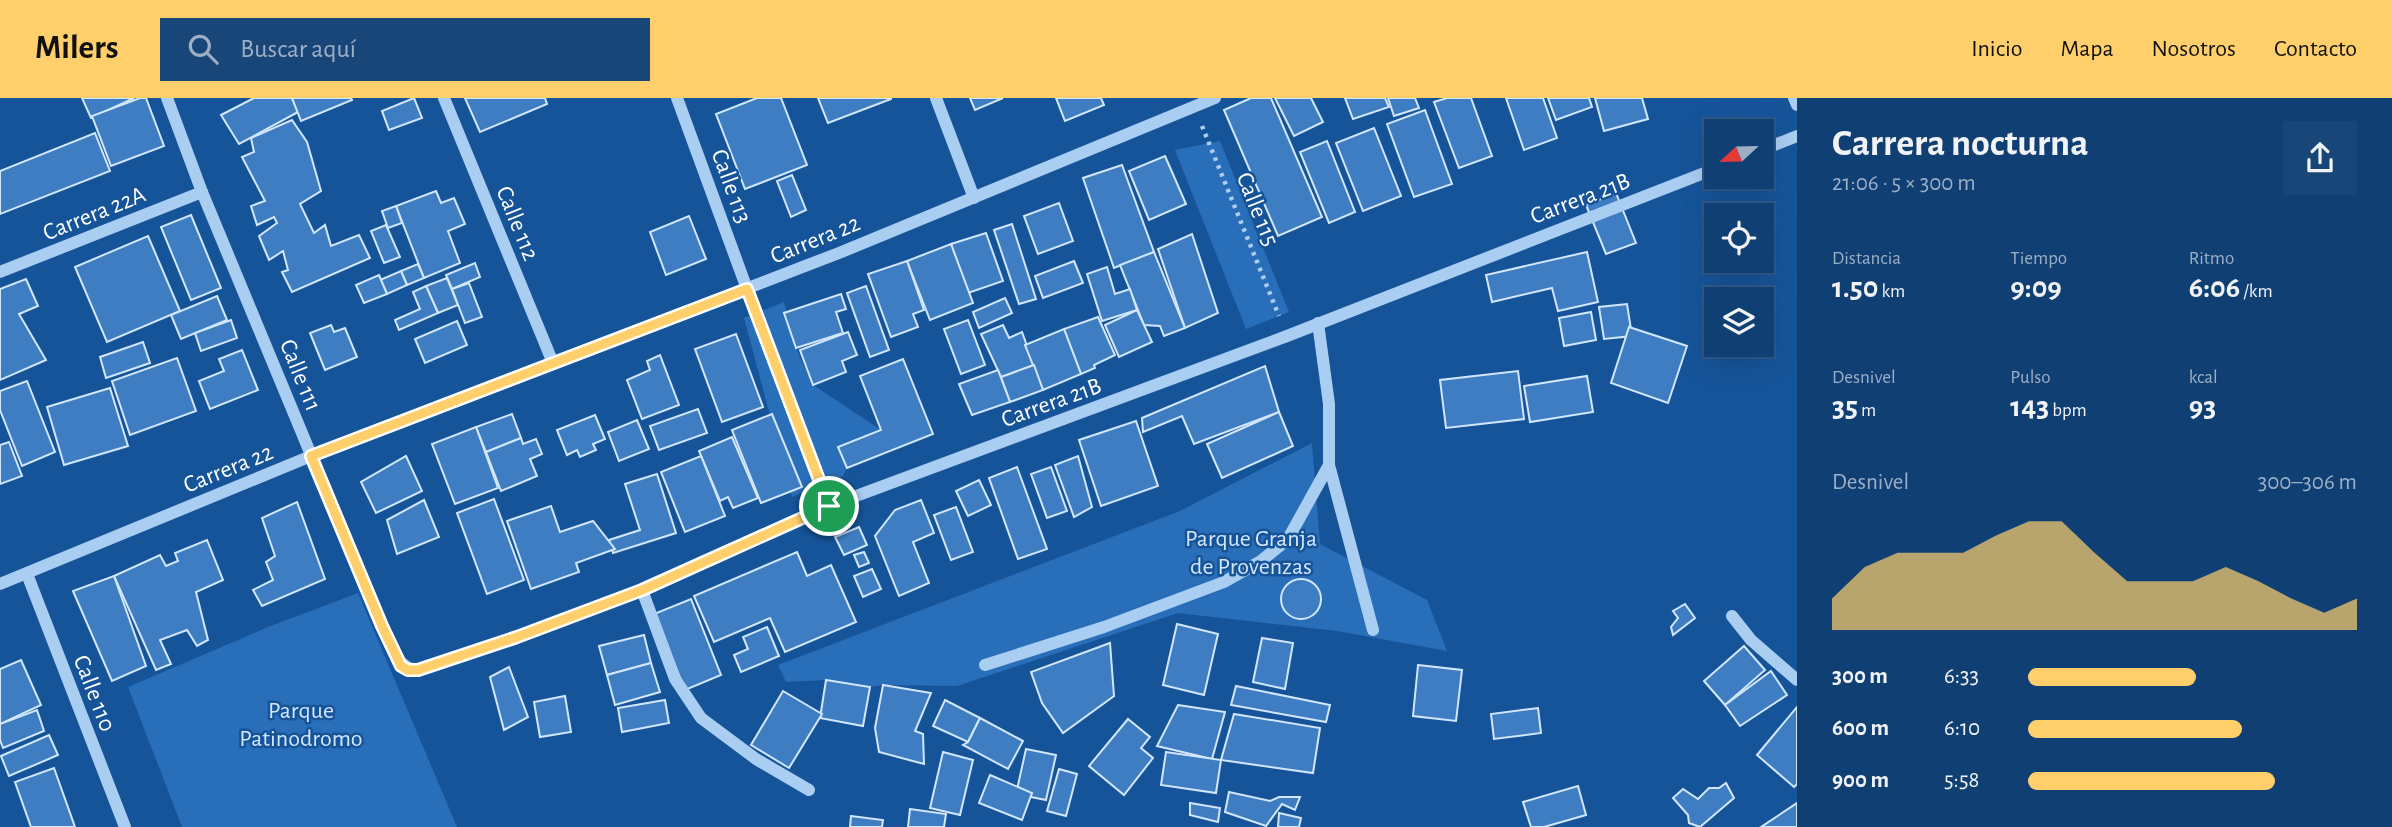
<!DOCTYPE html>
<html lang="es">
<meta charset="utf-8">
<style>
:root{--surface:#103f74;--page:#194679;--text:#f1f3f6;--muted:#9cafc5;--line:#305886;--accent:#ffcf6b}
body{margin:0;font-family:"Alegreya Sans",sans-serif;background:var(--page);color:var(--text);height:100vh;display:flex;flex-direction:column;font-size:26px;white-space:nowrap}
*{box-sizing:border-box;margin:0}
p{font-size:23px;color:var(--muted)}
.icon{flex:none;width:38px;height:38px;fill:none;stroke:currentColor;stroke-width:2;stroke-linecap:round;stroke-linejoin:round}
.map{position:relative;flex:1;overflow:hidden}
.drawer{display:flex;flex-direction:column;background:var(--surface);width:595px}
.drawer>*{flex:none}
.needle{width:46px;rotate:248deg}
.controls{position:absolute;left:1704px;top:21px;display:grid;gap:14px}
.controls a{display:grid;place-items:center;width:70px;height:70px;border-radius:0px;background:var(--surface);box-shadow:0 7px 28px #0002,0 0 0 2px var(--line);font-size:35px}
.pin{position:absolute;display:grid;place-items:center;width:60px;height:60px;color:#fff;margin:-30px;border:4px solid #fff;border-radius:50%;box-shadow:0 2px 7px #0007}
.round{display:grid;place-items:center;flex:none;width:74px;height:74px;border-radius:0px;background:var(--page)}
.overview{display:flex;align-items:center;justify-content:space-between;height:119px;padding:0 35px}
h1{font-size:38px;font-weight:600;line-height:52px}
.figures{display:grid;grid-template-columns:repeat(3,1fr);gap:10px;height:119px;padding:7px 35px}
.figures div{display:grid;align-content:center}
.figures b{font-size:30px;font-weight:600}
.figures small{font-size:19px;font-weight:400}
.figures p{font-size:19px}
.chart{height:196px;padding:14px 35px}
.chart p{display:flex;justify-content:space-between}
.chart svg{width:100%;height:126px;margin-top:7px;fill:var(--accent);opacity:.7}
ul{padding:0 35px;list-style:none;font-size:23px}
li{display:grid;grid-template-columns:112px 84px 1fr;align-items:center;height:52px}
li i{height:18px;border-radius:9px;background:var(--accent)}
header{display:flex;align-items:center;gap:42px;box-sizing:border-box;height:98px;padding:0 35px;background:var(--accent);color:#111}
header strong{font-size:33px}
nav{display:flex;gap:38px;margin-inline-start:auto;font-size:24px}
.search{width:490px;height:63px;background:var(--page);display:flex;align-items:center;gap:18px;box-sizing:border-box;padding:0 24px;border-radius:0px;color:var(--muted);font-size:26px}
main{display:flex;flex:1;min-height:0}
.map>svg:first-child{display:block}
</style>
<header>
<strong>Milers</strong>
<div class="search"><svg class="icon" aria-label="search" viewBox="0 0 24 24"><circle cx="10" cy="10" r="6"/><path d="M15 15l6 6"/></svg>Buscar aquí</div>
<nav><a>Inicio</a><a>Mapa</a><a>Nosotros</a><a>Contacto</a></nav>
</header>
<main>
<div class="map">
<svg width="1797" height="729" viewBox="0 0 1797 729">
<rect width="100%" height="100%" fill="#16549a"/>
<g fill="#296eb8">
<path d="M1220 43 1289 214 1246 231 1175 52Z"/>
<path d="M784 204 796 250 813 287 881 332 847 370 843 378 792 399 744 220Z"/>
<path d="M1312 345 1320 446 1427 502 1447 553 1337 533 1178 515 957 588 883 587 870 589 826 582 786 584 778 567 1180 413Z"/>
<path d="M358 495 457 729H182L128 589 268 529Z"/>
</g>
<g fill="#3e7dc1" stroke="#d2e7fd" stroke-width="2">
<path d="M82 0H134L91 20Z"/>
<path d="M140 0H146L164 48 111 68 92 18Z"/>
<path d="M254 0H292L298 14 239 46 221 17Z"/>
<path d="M292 0H351L352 2 301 23Z"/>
<path d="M414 0 422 20 389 32 382 13Z"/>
<path d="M465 0H545L547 6 480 34Z"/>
<path d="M757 0H781L807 67 745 91 716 16Z"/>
<path d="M818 0H891V1L828 25Z"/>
<path d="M970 0H1003L975 12Z"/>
<path d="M1056 0H1101L1104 7 1065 23Z"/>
<path d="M1251 0H1271L1322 119 1278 138 1224 12Z"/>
<path d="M1275 0H1311L1323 24 1294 38Z"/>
<path d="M1345 0H1385L1389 9 1353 21Z"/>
<path d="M1388 0H1415L1419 10 1394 18Z"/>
<path d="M1447 0H1471L1492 58 1459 70 1434 4Z"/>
<path d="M1506 0H1543L1557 40 1524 52Z"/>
<path d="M1548 0H1589L1592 9 1556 22Z"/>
<path d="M1595 0H1642L1648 21 1604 33Z"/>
<path d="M1425 12 1452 86 1414 99 1387 26Z"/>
<path d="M292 22 307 44 321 93 300 106 314 135 325 127 331 148 359 137 370 160 292 194 282 174 288 172 283 153 269 162 259 138 277 125 274 119 257 127 251 108 265 103 242 59 254 54 251 40Z"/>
<path d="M1374 30 1401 98 1363 113 1336 45Z"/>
<path d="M95 35 110 73 0 116V73Z"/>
<path d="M1327 43 1355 114 1329 125 1300 54Z"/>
<path d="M1165 58 1186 106 1149 122 1129 73Z"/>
<path d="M1122 67 1154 154 1114 170 1083 80Z"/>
<path d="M792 77 806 112 791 119 777 83Z"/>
<path d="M436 93 441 105 454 100 465 126 448 133 460 165 424 180 396 108Z"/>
<path d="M1616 95 1636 145 1606 156 1586 107Z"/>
<path d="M1059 105 1073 143 1038 156 1024 118Z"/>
<path d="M396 108 402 125 388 130 382 113Z"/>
<path d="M191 117 221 190 191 202 161 129Z"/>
<path d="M689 118 706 161 666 177 650 134Z"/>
<path d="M1012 126 1036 201 1019 206 994 132Z"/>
<path d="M386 127 400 159 384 165 371 133Z"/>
<path d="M986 135 1003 183 968 195 951 146Z"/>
<path d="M1192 136 1218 215 1185 230 1158 151Z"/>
<path d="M148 138 180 213 107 244 75 169Z"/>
<path d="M951 146 973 205 930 222 907 163Z"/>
<path d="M1154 154 1185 230 1164 238 1160 228 1144 227 1120 167Z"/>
<path d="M1587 154 1598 204 1558 213 1552 190 1492 204 1486 177Z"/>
<path d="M907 163 924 212 913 216 918 229 891 239 868 176Z"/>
<path d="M1074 163 1083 185 1043 200 1035 178Z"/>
<path d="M475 165 480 179 452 191 446 177Z"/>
<path d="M418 166 424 180 407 187 401 173Z"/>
<path d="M1107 169 1115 196 1130 191 1137 212 1102 223 1087 176Z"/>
<path d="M401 173 407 187 387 196 380 182Z"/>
<path d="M379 177 387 196 364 205 356 187Z"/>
<path d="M447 180 458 207 438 215 426 188Z"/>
<path d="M26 181 38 208 19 216 46 262 0 282V191Z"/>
<path d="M469 185 482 219 465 225 452 191Z"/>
<path d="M426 188 438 215 399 232 395 222 420 211 413 194Z"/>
<path d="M866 188 889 252 870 259 847 195Z"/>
<path d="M841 196 846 211 836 214 843 235 796 250 784 215Z"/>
<path d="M217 198 227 222 181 241 171 217Z"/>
<path d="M1005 200 1012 215 979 230 973 214Z"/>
<path d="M1627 206 1632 238 1604 241 1599 209Z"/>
<path d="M1137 212 1152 244 1119 259 1105 227Z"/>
<path d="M1591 214 1596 242 1564 248 1559 220Z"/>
<path d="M1098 219 1115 257 1094 267 1095 270 1081 276 1064 231Z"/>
<path d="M231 222 237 240 201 253 195 235Z"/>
<path d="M968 222 985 267 961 276 944 231Z"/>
<path d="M457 223 467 247 425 265 415 241Z"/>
<path d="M331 227 334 234 345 230 357 259 325 272 310 235Z"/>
<path d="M1003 227 1009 240 1022 234 1034 267 1001 279 981 236Z"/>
<path d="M1629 229 1687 248 1668 305 1611 285Z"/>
<path d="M1064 231 1081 276 1043 292 1025 247Z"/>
<path d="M848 234 857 257 842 263 846 274 813 287 800 252Z"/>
<path d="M736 236 763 309 722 324 695 251Z"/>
<path d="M143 244 150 265 106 280 100 259Z"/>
<path d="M242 252 258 292 210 311 199 283 224 273 219 261Z"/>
<path d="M660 257 679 307 642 321 627 282 650 272 647 263Z"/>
<path d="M177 260 196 313 130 337 112 283Z"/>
<path d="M903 261 933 336 847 370 838 349 881 332 860 278Z"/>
<path d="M1034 267 1043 292 1010 304 1001 279Z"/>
<path d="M1265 268 1279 314 1194 346 1182 318 1143 334 1142 320Z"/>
<path d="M998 272 1010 304 972 317 959 286Z"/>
<path d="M1518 273 1524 321 1446 330 1440 282Z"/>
<path d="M1587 278 1593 314 1530 324 1524 288Z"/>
<path d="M27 283 55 354 22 368 0 312V293Z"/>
<path d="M110 290 128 348 64 367 47 309Z"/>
<path d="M698 311 707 335 659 352 650 328Z"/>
<path d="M1279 314 1293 348 1222 380 1207 346Z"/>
<path d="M512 316 521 340 486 354 476 329Z"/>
<path d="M772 316 802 389 761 405 732 332Z"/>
<path d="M595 317 605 341 593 346 596 352 580 359 577 352 567 357 557 332Z"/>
<path d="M637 322 649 351 619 363 608 334Z"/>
<path d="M1136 323 1158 388 1101 408 1079 342Z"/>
<path d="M476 329 498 390 455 406 432 346Z"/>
<path d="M732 339 758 400 733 410 728 399 720 403 699 353Z"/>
<path d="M521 340 523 346 536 341 542 356 530 361 537 378 501 393 486 354Z"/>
<path d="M9 344 22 378 0 386V347Z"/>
<path d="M406 358 422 393 376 415 361 384Z"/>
<path d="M701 358 725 418 685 434 661 374Z"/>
<path d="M1078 358 1092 409 1074 419 1055 367Z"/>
<path d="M1017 369 1047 451 1018 461 989 380Z"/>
<path d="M1051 369 1067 413 1047 420 1031 376Z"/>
<path d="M657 376 676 435 613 455 609 442 640 432 625 386Z"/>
<path d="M979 382 991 407 968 418 956 393Z"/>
<path d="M494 401 524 482 487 496 457 415Z"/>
<path d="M424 402 439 439 397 456 387 422Z"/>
<path d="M921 402 934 435 913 444 929 485 899 498 875 438 895 412Z"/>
<path d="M297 404 325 481 262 508 253 492 273 482 266 464 275 458 262 420Z"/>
<path d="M551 408 560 434 593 423 615 451 576 465 579 474 531 491 507 423Z"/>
<path d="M956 409 973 454 951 462 934 417Z"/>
<path d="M859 429 867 447 844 457 835 439Z"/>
<path d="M207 442 223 482 196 494 208 542 197 548 187 532 160 542 171 566 156 572 114 478 160 457 166 468 178 463 175 455Z"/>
<path d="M797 454 807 478 831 467 856 524 785 554 770 520 714 544 694 498Z"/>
<path d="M864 454 869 465 859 469 854 457Z"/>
<path d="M872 471 881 491 863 499 854 478Z"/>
<path d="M114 478 146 568 112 583 73 493Z"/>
<circle cx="1301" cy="501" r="20"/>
<path d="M691 501 721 577 685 592 654 516Z"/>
<path d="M1685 506 1695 520 1673 537 1671 529 1678 520 1673 513Z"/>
<path d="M1177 526 1218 536 1204 597 1163 587Z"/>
<path d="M767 529 779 558 741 574 734 557 748 551 743 539Z"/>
<path d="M644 537 651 565 607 577 599 548Z"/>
<path d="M1262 540 1293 545 1285 591 1253 584Z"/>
<path d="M1110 545 1114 598 1063 635 1042 605 1031 574Z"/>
<path d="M1744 548 1765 572 1725 607 1704 583Z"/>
<path d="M21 562 41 607 0 626V571Z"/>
<path d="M651 565 660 594 615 607 607 577Z"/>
<path d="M1418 567 1462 572 1456 623 1413 618Z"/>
<path d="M509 569 528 619 504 632 490 579Z"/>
<path d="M1771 573 1787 597 1740 628 1725 607Z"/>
<path d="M826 582 870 589 863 628 820 620Z"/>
<path d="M883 587 931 595 915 633 923 636 924 666 879 654 875 630Z"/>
<path d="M1236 588 1330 607 1326 624 1231 607Z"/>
<path d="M783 593 822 616 789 670 751 647Z"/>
<path d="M565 598 571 634 540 639 534 604Z"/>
<path d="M665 602 669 625 622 634 618 610Z"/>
<path d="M945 602 980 620 968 644 933 628Z"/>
<path d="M1178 607 1225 614 1212 661 1157 648Z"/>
<path d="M1797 609V686L1794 689 1757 657Z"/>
<path d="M1538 610 1541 635 1494 641 1491 616Z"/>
<path d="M37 612 44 633 3 650 0 642V626Z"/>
<path d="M1234 616 1320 630 1313 675 1221 662Z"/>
<path d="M980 620 1023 643 1008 671 963 647 968 644Z"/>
<path d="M1128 621 1150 639 1141 650 1153 660 1124 697 1089 668Z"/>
<path d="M49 637 58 657 9 678 1 658Z"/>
<path d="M1026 651 1056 657 1046 702 1016 696Z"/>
<path d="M943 654 973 662 960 717 930 710Z"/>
<path d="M1166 654 1221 662 1216 695 1161 687Z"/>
<path d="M54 670 75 729H31L15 684Z"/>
<path d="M1059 671 1077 676 1066 718 1047 713Z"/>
<path d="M990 677 1032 695 1022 722 979 705Z"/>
<path d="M1726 685 1734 700 1700 729 1689 725 1688 717 1673 700 1683 691 1698 701 1709 690H1719Z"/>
<path d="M1578 688 1586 717 1544 729H1531L1523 704Z"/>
<path d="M1229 694 1270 703 1279 699H1300L1295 712 1282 706 1266 728 1225 714Z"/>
<path d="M1190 705 1220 710 1218 724 1190 717Z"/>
<path d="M1797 705V729H1761Z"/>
<path d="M910 711 946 716 944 729H908Z"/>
<path d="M1279 715 1301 720 1299 729H1278Z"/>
<path d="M851 718 883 722 882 729H850Z"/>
</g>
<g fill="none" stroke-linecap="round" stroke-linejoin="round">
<g stroke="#aacdf2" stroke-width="4.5" stroke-dasharray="3.5 5" stroke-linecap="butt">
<path d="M1202 28 1279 218"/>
<path d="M754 209 823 391"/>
</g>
<g stroke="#aacdf2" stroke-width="12">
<path d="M167 0 202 94 382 528C391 546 396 571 418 572L517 539 642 492 829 408 1287 238 1717 70"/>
<path d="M444 0 553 265"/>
<path d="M677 0 747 191"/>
<path d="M936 0 974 100"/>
<path d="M1794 0 1797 7"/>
<path d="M1762 52 1797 38"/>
<path d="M0 174 202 94"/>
<path d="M1329 367 1373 532"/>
<path d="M27 476 125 729"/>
<path d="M0 486 311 358 839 155 1215 0"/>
<path d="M642 492 675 581 701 620 756 661 809 692"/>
<path d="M1732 518 1751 542 1797 582"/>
<path d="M985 567 1104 529 1224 484 1261 463 1288 441 1329 367V306L1318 225"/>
</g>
</g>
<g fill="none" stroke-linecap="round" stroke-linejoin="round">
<defs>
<path id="route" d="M747 191 829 408 642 492 517 539 418 572H408L401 568 382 528 311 358Z"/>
</defs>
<use href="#route" stroke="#fff" stroke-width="14"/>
<use href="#route" stroke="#ffcf6b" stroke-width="9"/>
</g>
<g text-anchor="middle" stroke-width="5" stroke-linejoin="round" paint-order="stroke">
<g font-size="24" fill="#fff" stroke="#16549a">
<text transform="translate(732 88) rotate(70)" y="8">Calle 113</text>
<text transform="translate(1580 100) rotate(-21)" y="8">Carrera 21B</text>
<text transform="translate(1258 111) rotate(68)" y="8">Calle 115</text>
<text transform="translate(94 115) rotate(-22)" y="8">Carrera 22A</text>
<text transform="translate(518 125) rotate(68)" y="8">Calle 112</text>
<text transform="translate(815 141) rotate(-22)" y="8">Carrera 22</text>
<text transform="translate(301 277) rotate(68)" y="8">Calle 111</text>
<text transform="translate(1051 304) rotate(-20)" y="8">Carrera 21B</text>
<text transform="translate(228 370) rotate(-22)" y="8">Carrera 22</text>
<text transform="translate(95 595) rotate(69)" y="8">Calle 110</text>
</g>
<g font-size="24" fill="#d2e7fd" stroke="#16549a">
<text x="1251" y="448">Parque Granja<tspan x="1251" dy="28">de Provenzas</tspan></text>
<text x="301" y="620">Parque<tspan x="301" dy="28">Patinodromo</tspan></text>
</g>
</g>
</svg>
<div class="controls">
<a><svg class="needle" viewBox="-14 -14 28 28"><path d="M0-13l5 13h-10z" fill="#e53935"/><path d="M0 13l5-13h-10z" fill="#9cafc5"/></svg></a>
<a><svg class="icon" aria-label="locate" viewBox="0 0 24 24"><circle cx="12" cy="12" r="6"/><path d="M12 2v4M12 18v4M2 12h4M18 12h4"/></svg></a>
<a><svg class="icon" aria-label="layers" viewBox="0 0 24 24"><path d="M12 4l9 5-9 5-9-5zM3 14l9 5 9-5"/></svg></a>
</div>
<div class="pin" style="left:829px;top:408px;background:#1e9e55"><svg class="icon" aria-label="arrive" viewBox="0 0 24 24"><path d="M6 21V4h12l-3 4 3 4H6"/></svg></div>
</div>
<section class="drawer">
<div class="overview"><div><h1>Carrera nocturna</h1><p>21:06 · 5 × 300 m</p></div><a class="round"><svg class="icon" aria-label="share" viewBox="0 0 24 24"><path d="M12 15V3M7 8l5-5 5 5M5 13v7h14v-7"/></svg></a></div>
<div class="figures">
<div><p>Distancia</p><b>1.50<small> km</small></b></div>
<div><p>Tiempo</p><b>9:09</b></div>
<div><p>Ritmo</p><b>6:06<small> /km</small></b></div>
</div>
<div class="figures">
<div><p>Desnivel</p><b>35<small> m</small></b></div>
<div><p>Pulso</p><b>143<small> bpm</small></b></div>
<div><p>kcal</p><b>93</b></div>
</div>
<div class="chart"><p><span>Desnivel</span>300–306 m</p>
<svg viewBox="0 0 160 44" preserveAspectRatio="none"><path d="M0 44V33L10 22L20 17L30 17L40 17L50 11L60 6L70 6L80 17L90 27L100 27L110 27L120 22L130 27L140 33L150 38L160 33V44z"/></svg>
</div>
<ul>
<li><b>300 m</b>6:33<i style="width:51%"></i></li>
<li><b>600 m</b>6:10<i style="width:65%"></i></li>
<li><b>900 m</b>5:58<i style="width:75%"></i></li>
</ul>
</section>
</main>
